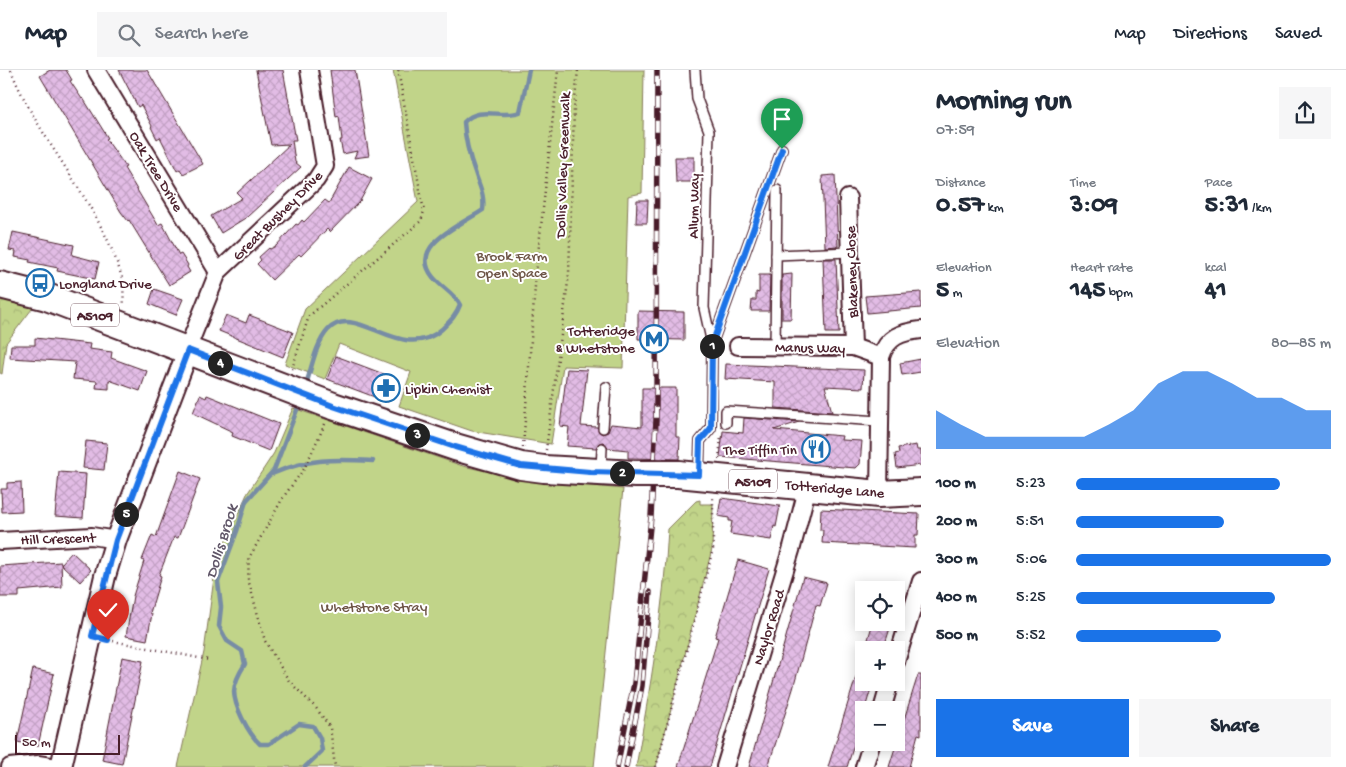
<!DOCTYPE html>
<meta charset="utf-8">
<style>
:root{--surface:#fff;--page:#f6f6f7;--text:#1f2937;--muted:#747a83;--line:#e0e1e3;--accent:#1a73e8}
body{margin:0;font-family:"Gochi Hand",sans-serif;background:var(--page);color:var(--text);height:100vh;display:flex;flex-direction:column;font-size:19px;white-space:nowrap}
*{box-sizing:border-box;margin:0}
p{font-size:16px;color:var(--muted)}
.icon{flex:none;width:28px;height:28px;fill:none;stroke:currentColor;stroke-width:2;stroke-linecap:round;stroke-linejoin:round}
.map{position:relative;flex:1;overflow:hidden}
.details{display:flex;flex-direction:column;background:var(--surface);width:425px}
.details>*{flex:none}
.buttons{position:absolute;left:855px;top:511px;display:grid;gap:10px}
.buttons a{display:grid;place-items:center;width:50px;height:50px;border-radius:0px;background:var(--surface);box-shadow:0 2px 12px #0003;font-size:25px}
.scale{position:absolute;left:15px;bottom:12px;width:105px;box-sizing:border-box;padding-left:5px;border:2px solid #4a1f2b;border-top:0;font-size:14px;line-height:18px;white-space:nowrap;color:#4a1f2b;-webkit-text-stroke:4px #fff;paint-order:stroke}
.pin{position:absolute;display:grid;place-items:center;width:42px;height:42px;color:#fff;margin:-51px -21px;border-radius:50% 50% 50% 0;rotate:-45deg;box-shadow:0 0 5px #0007}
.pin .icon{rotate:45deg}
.km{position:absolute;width:25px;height:25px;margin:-12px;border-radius:50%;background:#222;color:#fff;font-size:14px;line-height:25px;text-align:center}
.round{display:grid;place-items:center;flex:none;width:52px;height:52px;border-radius:0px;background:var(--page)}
.head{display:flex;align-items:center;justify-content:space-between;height:85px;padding:0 15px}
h1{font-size:28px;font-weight:800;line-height:38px}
.metrics{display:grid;grid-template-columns:repeat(3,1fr);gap:8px;height:85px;padding:5px 15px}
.metrics div{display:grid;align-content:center}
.metrics b{font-size:25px;font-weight:800}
.metrics small{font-size:14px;font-weight:400}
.metrics p{font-size:14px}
.chart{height:140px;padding:10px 15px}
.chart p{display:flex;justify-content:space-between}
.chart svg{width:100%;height:90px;margin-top:5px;fill:var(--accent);opacity:.7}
.cta{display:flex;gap:10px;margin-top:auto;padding:10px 15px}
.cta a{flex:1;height:58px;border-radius:0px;background:var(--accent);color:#fff;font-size:20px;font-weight:800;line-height:58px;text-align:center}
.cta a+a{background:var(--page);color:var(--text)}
ul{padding:0 15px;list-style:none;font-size:16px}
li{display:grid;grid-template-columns:80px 60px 1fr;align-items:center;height:38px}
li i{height:12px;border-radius:6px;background:var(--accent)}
header{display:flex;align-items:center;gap:30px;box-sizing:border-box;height:70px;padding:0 25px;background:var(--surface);border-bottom:1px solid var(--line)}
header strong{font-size:24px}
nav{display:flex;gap:28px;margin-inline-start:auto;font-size:18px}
.search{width:350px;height:45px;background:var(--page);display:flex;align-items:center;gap:12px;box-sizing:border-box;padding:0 18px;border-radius:0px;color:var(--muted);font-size:19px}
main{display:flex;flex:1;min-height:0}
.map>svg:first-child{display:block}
</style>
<header>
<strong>Map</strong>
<div class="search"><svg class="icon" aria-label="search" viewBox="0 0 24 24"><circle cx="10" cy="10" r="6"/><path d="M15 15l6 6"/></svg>Search here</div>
<nav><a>Map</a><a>Directions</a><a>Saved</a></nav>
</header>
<main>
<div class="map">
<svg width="921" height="697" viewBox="0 0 921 697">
<defs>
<pattern id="forest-crowns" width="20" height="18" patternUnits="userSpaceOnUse" patternTransform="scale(1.25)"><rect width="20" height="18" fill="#c1d489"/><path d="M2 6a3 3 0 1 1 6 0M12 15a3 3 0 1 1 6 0" fill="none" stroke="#a7b676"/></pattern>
<pattern id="building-cross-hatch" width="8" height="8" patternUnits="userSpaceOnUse" patternTransform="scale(1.25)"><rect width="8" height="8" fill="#e2bce5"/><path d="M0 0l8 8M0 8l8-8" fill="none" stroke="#c3a1c5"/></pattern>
</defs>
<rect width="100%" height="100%" fill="#fff"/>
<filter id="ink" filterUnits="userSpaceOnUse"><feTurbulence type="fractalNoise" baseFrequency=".02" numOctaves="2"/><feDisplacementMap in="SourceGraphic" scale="10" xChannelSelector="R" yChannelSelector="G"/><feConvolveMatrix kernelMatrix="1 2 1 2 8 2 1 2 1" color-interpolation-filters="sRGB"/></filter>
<g filter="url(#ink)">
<g fill="url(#forest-crowns)" stroke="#867a5a">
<path d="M0 225 35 235 6 273 2 304 0 303Z"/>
<path d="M700 430V434H713L712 479 656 697H636C650 618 664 539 668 459L696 431Z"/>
</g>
<g fill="#c1d489" stroke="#867a5a">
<path d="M393 0H644L642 123 628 126 623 298 563 296 551 374 472 361 399 336 411 302 339 274 325 309 285 294 305 239 418 132Z"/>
<path d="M293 338 463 396 522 409 623 419 594 697H178L204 582 216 493 247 424 274 383Z"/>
</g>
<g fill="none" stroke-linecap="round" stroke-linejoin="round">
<g stroke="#778ca5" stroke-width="4.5">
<path d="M305 318C311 301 315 274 328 260 356 230 401 296 442 259 450 251 456 246 460 235 454 223 442 218 433 207 407 175 463 154 483 140 485 124 479 116 475 102 469 86 465 68 464 52 480 35 500 49 520 42L529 0"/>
<path d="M300 332 274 400 246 431 237 461 218 512 221 537 219 556 227 571 242 581 245 594C231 616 231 625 242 648 247 658 252 667 260 674H269L299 654 313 656 320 668 322 681 305 697"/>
<path d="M272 404C308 388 334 389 373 391"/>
</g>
</g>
<g fill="url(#building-cross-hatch)" stroke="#4a1f2b">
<path d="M50 0H66L72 10 70 11 82 29 83 28 108 68 106 69 126 97 124 98 158 155 162 153 179 185 181 184 188 195 187 197 190 202 169 215 129 150 128 151 121 142 40 6Z"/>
<path d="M119 0H147L203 94 183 104 180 99 177 101 160 67 157 69 151 57 152 56 141 35 138 37Z"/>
<path d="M256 0H283L296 70H292L295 92 301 97 247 147 221 163 211 146 242 128 237 123 290 74 271 75Z"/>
<path d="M330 0H355L369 86 354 88 357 81 343 84 340 70H342L339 46 336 47Z"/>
<path d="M675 87H694V112H676Z"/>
<path d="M349 97 372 109 360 131 330 162 327 159 301 186 299 184 272 210 257 194 261 190 259 187 269 178 270 179 276 176 296 154 298 155 302 150 304 152 325 130 329 133Z"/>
<path d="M835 105 838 176 825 177 822 106Z"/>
<path d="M637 130H648L647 153H636Z"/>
<path d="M13 162 74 175 72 185 99 192 95 209 57 201 58 198 29 192 30 190 15 187 16 181 9 180Z"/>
<path d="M823 189H836L839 263H826Z"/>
<path d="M792 204 791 249H782V205Z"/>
<path d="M759 205H770L769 241H751L752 230H756V222L759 223Z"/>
<path d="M154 219 183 229 176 245 149 234Z"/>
<path d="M921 222V238L867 243 865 226Z"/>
<path d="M638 241 684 242V270L638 269Z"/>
<path d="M226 245 246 253 249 245 293 262 283 287 219 261Z"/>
<path d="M35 268 90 274 89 279 112 282 111 288 147 301 140 321 109 310V319L96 318 97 311 73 309 75 292 10 288 11 275H35Z"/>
<path d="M336 286 397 309 388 332 327 309Z"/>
<path d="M921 289V302L902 305 900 293Z"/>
<path d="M726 294 864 300 863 318 825 316 832 342 775 338V312L725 309Z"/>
<path d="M567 299 587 300 581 356 597 357 602 364 608 362 611 354 642 357V318H676V367H680L679 389 628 388V380L608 378 603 372 599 373 596 378 567 376 569 357 560 356Z"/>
<path d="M200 325 206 328 207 325 279 354 269 381 232 366 233 362 193 343Z"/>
<path d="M744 348 799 352 774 360 842 366 841 370 862 371 860 394 856 398 720 387 723 361 743 363Z"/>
<path d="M86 371 107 373 104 400 83 398Z"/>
<path d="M916 375 917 380H921V395L897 398 895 384 899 383 898 378Z"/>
<path d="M180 401 200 409 178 468 174 467 159 505 161 506 150 543 152 544 147 570 126 566 133 526 144 491 142 490 152 465 156 467Z"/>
<path d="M59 402 86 404 83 448 55 446Z"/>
<path d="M21 412 22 441 2 442 1 419H7V413Z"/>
<path d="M721 428 780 436 776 457 774 456 771 470 730 464 732 451H729V448L718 446Z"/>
<path d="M821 439 919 444 918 465H915V478L822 473 823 460H820Z"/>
<path d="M72 482 91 500 80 512 61 494Z"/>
<path d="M738 490 769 499 710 697H678L718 568 715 567Z"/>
<path d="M61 492 62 517 19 521V527H0V496Z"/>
<path d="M803 507 827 513 820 536 816 535 793 619 768 697H749Z"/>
<path d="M873 552H892L883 580H865Z"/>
<path d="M122 587 143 591 122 694 102 690Z"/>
<path d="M861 591 864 592V612H873L853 678 847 697H828Z"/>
<path d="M33 599 54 604 38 676 17 672Z"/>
<path d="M918 605H921V665L918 664 909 697H889Z"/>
</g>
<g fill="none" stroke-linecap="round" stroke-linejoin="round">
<defs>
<g id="service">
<path d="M695 0 697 29 709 61 704 238 712 274 711 358 700 371 699 405"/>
<path d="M776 185 850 182"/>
<path d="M712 274 782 79"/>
<path d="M775 276 777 120"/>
<path d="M726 353V341L879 351"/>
<path d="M603 358 606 317"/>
<path d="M601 400 602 378"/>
</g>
<g id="minor">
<path d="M96 0 218 202"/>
<path d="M848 128 853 277"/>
<path d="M738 276 853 277 881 287"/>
<path d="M187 280 218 202 316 110 325 96 309 0"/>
<path d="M879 424 881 287C887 267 901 262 921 260"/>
<path d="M0 471 92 466 116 470"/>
<path d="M896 592 921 511"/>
<path d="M882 640 890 612"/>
<path d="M10 697 38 694 57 697"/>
<path d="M725 697 792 477 808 416"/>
<path d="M864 697 872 672"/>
</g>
<path id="tertiary" d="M61 697 105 506 116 470 188 281"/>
<g id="primary">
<path d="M0 215 47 227 333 336 455 377 521 396 544 399 636 404"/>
<path d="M678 404 879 424 921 422"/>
</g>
</defs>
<use href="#service" stroke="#4a1f2b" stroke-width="12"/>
<use href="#minor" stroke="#4a1f2b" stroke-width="20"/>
<use href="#tertiary" stroke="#4a1f2b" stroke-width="24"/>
<use href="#primary" stroke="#4a1f2b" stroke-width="30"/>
<g stroke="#4a1f2b" stroke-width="2.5" stroke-dasharray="1 4" stroke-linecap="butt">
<path d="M11 0C39 72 101 134 122 208 124 216 123 226 124 235"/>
<path d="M292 299 309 246 421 151 424 141 422 131 398 0"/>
<path d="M325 354 304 399 284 426 249 488 248 509 265 571 289 611 316 638 330 657 335 697"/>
<path d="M523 377 536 203 558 0"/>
<path d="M546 380 569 204 574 39 578 0"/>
<path d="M719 389 721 365"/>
<path d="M108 570 209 590"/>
<path d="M656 697 713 479V426"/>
</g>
<use href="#service" stroke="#fff" stroke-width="9"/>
<use href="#minor" stroke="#fff" stroke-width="16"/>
<use href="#tertiary" stroke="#fff" stroke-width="20"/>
<use href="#primary" stroke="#fff" stroke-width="26"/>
<defs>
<g id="rail">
<path d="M617 697 634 613 651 447 656 350 657 0"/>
<path d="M626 697 642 616 650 522"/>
</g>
</defs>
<use href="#rail" stroke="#4a1f2b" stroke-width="5.5"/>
<use href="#rail" stroke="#fff" stroke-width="4" stroke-dasharray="11" stroke-linecap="butt"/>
<defs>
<path id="primary-bridge" d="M636 404H678"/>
</defs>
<use href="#primary-bridge" stroke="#4a1f2b" stroke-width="30" stroke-linecap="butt"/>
<use href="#primary-bridge" stroke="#fff" stroke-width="26"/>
</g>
</g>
<g fill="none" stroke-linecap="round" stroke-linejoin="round" filter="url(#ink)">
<defs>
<path id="route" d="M108 570 92 566 116 470 188 280 333 336 455 377 521 396 590 402 699 405 700 371 711 358 712 274 782 79"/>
</defs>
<use href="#route" stroke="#fff" stroke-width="10"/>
<use href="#route" stroke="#1a73e8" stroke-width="6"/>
</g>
<defs>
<symbol id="bus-ring" viewBox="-11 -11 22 22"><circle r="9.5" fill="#fff" stroke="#1f6fb2" stroke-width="1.5"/><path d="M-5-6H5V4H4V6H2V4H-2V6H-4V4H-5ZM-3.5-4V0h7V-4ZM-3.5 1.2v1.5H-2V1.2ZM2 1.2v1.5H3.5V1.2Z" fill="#1f6fb2"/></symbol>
<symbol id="metro-ring" viewBox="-11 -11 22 22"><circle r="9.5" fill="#fff" stroke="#1f6fb2" stroke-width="1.5"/><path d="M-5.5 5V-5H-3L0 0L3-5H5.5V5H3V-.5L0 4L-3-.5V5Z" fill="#1f6fb2"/></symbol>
<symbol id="pharmacy-ring" viewBox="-11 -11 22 22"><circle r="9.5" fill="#fff" stroke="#1f6fb2" stroke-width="1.5"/><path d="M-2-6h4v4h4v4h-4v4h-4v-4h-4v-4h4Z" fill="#1f6fb2"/></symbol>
<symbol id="restaurant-ring" viewBox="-11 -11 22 22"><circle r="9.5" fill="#fff" stroke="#1f6fb2" stroke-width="1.5"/><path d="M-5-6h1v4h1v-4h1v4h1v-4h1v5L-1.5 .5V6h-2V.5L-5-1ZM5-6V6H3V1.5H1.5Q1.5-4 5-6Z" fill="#1f6fb2"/></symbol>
</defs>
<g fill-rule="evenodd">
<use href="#bus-ring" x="24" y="197" width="32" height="32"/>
<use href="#metro-ring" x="638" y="253" width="32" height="32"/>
<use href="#pharmacy-ring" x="370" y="302" width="32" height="32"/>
<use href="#restaurant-ring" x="800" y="363" width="32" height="32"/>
</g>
<g text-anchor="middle" stroke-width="4" stroke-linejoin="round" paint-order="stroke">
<g fill="#fff" stroke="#80626b" stroke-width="1">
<rect x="71" y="233.5" width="48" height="23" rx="4"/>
<rect x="729" y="399.5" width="48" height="23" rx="4"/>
</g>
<g font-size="14" font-weight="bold" fill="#4a1f2b">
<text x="95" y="250">A5109</text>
<text x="753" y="416">A5109</text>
</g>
<g font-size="15" fill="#4a1f2b" stroke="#fff">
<text transform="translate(562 95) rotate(-88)" y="5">Dollis Valley Greenwalk</text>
<text transform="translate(157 101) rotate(59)" y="5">Oak Tree Drive</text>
<text transform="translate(693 136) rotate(-89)" y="5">Allum Way</text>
<text transform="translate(277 145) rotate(-45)" y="5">Great Bushey Drive</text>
<text transform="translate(851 202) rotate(-92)" y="5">Blakeney Close</text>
<text transform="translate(810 277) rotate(1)" y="5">Manus Way</text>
<text transform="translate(835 418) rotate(5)" y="5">Totteridge Lane</text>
<text transform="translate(58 468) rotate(-2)" y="5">Hill Crescent</text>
<text transform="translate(768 557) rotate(-73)" y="5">Naylor Road</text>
</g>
<g font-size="15" fill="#6e5547" stroke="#fff">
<text x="512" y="190">Brook Farm<tspan x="512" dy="17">Open Space</tspan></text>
<text x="374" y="541">Whetstone Stray</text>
</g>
<g font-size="15" fill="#4a1f2b" stroke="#fff" text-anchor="start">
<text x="59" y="218">Longland Drive</text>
<text x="635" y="265" text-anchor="end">Totteridge<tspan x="635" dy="17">&amp; Whetstone</tspan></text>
<text x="405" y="323">Lipkin Chemist</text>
<text x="797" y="384" text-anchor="end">The Tiffin Tin</text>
</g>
<g font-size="16" font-style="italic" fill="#605668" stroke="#fff">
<text transform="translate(220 471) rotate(-73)" y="6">Dollis Brook</text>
</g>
</g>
</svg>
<div class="buttons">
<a><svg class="icon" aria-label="locate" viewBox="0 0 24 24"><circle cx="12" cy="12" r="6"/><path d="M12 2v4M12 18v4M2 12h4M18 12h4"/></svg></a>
<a>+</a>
<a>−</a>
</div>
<div class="scale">50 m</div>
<div class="pin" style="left:782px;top:79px;background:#1e9e55"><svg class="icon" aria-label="arrive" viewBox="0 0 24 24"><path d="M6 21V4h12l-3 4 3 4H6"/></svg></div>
<div class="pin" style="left:108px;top:570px;background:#d93025"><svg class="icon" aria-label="check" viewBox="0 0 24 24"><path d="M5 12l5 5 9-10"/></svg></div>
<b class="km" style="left:712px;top:276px">1</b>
<b class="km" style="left:622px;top:403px">2</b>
<b class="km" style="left:417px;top:365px">3</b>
<b class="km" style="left:220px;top:293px">4</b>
<b class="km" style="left:126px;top:444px">5</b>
</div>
<section class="details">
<div class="head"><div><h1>Morning run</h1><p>07:59</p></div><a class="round"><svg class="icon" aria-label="share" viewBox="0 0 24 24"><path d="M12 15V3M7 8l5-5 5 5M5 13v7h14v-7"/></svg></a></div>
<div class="metrics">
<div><p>Distance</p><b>0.57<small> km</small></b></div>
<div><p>Time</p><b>3:09</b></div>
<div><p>Pace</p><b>5:31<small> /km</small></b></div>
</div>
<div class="metrics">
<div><p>Elevation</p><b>5<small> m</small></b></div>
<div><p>Heart rate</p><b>145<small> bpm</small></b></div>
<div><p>kcal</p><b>41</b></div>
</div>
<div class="chart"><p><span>Elevation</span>80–85 m</p>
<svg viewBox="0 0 160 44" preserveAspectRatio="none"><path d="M0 44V25L10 32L20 38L30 38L40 38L50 38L60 38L70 32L80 25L90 12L100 6L110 6L120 12L130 19L140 19L150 25L160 25V44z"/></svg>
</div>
<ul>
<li><b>100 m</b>5:23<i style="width:80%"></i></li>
<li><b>200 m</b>5:51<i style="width:58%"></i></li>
<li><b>300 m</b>5:06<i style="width:100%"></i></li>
<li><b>400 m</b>5:25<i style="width:78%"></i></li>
<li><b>500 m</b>5:52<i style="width:57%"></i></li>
</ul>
<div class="cta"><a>Save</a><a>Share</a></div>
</section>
</main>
